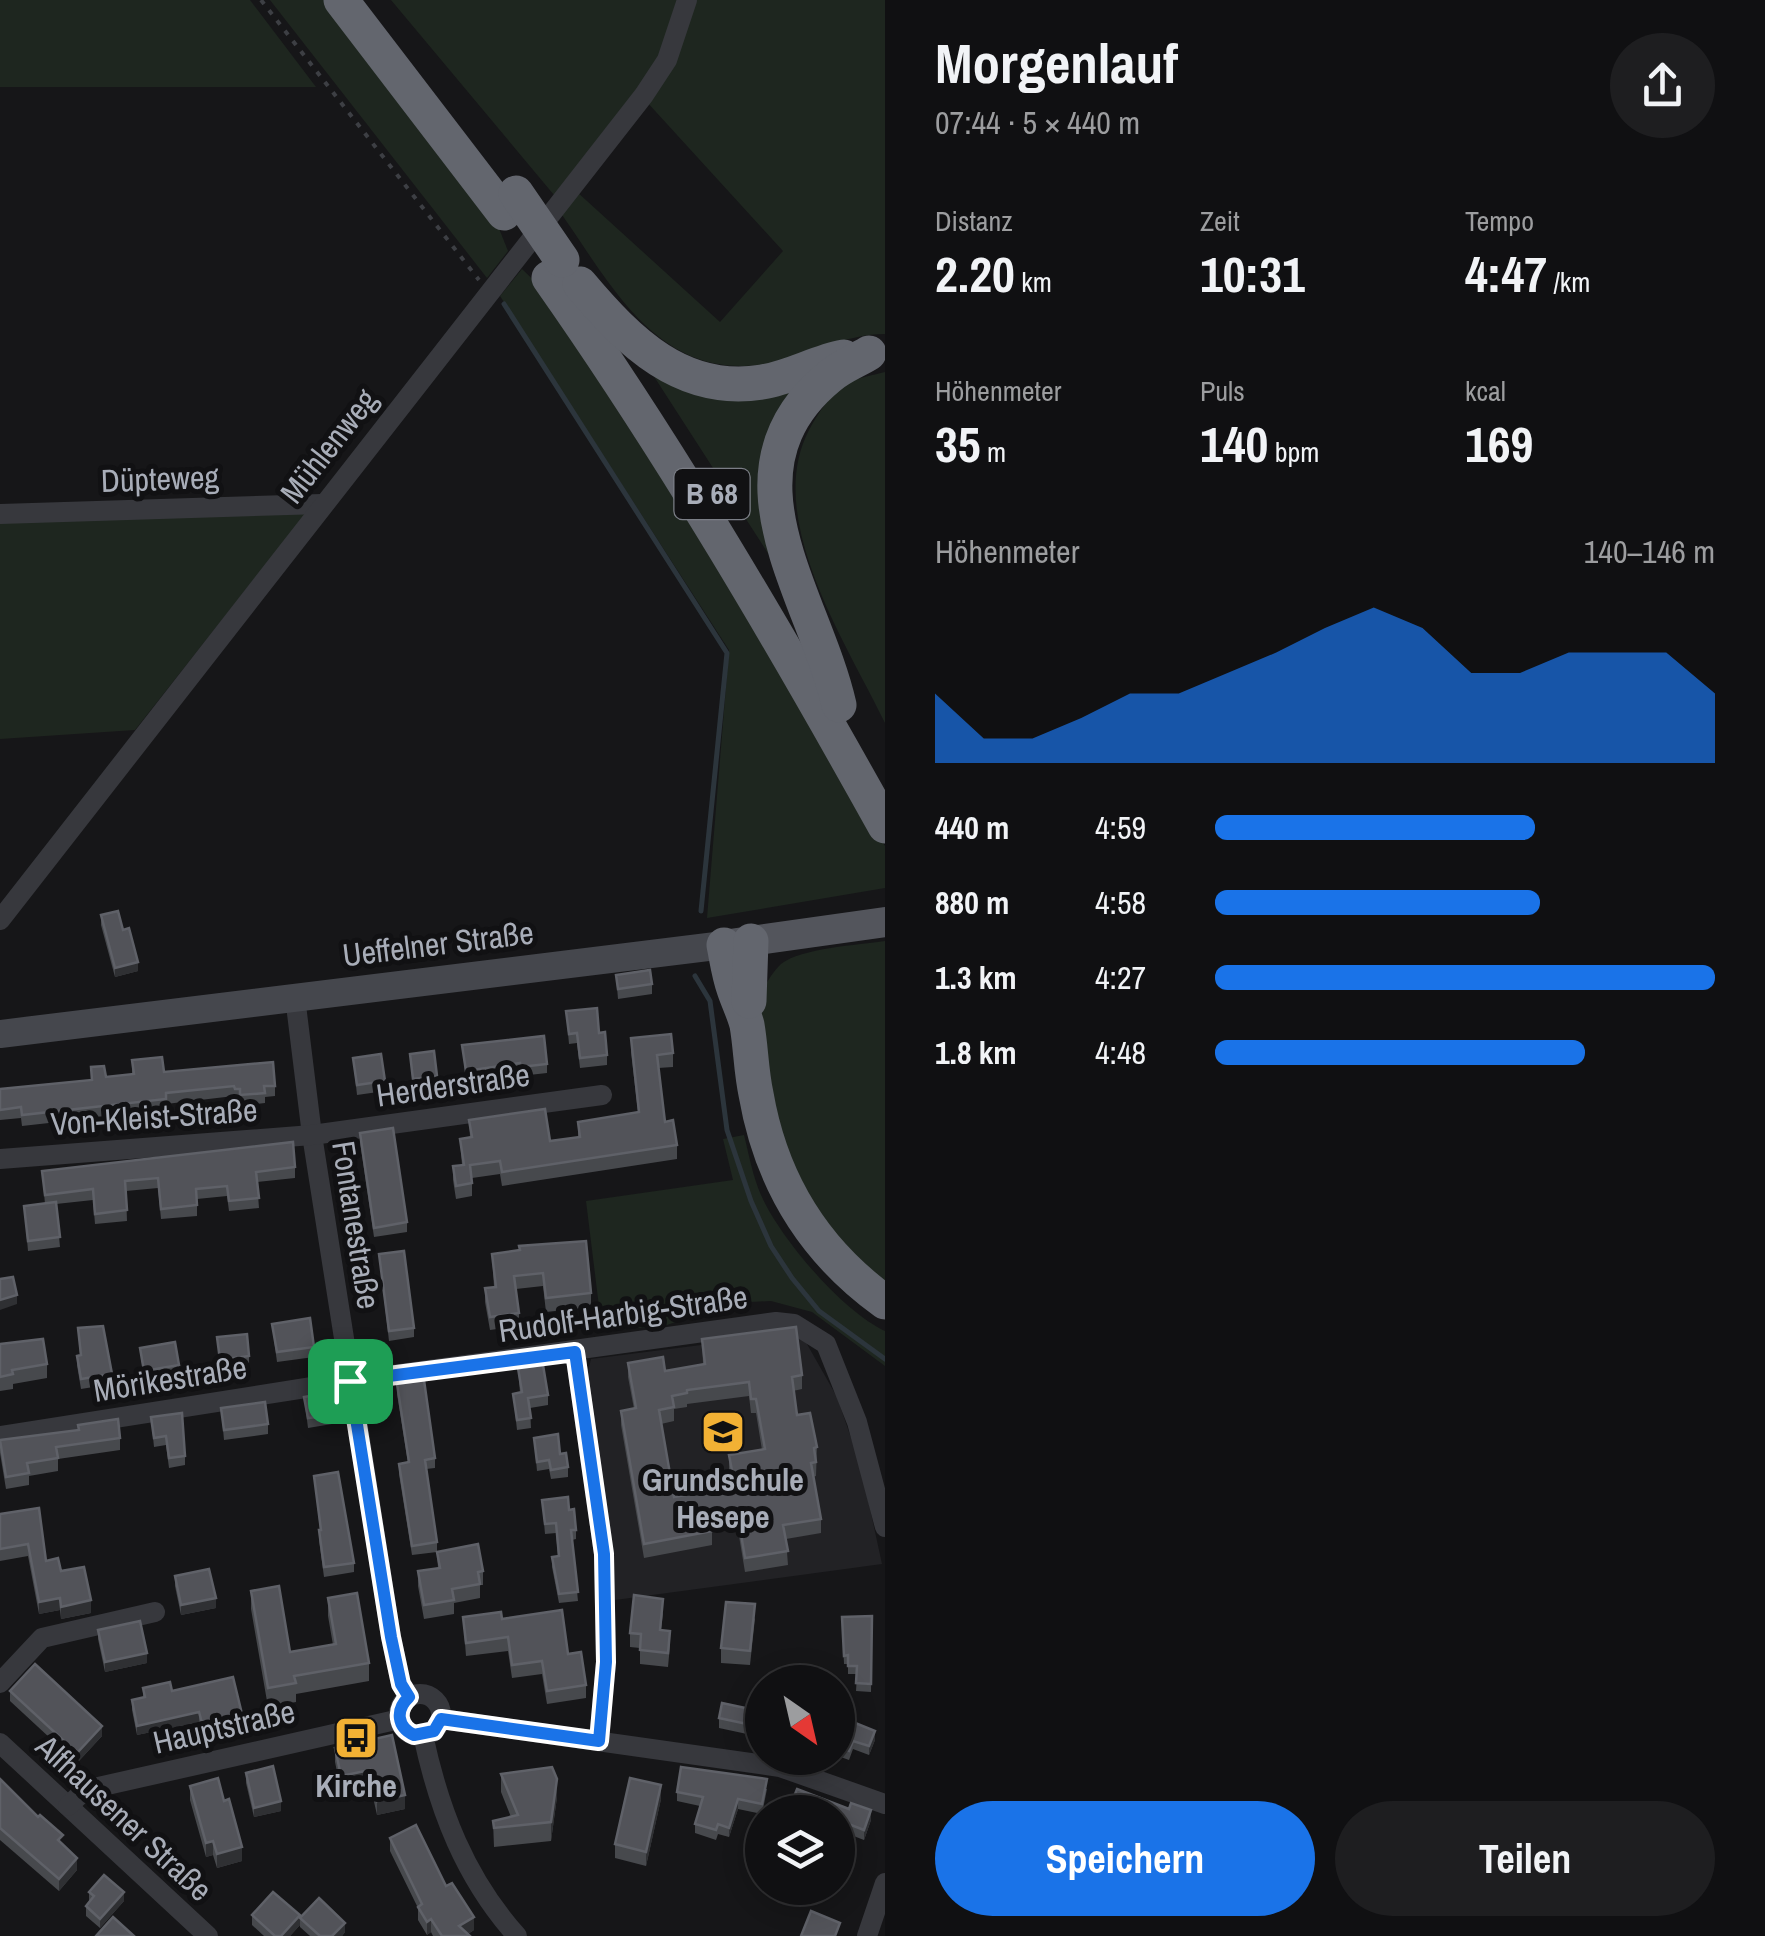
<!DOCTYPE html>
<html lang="de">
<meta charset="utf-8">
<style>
:root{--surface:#101012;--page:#1e1e20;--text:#f1f3f6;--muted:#9c9d9f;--line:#303032;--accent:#1a73e8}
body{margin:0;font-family:"Archivo Narrow",sans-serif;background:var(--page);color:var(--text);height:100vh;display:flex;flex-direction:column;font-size:38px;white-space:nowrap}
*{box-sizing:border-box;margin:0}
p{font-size:32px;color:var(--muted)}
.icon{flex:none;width:55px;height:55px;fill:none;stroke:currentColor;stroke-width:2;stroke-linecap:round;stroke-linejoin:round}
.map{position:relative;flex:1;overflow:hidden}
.details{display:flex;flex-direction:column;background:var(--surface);width:880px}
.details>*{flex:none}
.needle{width:65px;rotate:146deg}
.buttons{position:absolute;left:745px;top:1665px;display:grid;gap:20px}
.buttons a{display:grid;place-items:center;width:110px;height:110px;border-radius:50%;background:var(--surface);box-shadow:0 5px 25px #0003,0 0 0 2px var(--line);font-size:50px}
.pin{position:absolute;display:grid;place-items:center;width:85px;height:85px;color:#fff;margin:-42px;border-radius:20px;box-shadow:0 5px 15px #0006}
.round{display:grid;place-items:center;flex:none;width:105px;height:105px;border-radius:52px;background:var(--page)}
.summary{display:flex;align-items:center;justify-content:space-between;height:170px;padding:0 50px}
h1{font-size:55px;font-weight:700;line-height:75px}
.figures{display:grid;grid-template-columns:repeat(3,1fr);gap:15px;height:170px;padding:10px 50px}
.figures div{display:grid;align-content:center}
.figures b{font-size:50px;font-weight:700}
.figures small{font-size:28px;font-weight:400}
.figures p{font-size:28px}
.chart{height:280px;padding:20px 50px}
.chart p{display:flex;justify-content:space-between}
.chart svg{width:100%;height:180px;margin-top:10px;fill:var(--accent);opacity:.7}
.action{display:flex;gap:20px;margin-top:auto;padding:20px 50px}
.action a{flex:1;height:115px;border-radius:60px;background:var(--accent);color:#fff;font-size:40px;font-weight:700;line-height:115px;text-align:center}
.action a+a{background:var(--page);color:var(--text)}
ul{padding:0 50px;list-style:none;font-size:32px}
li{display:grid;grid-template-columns:160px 120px 1fr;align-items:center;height:75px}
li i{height:25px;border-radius:12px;background:var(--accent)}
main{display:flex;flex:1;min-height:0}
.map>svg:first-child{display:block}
</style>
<main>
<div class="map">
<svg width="885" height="1936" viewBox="0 0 885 1936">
<rect width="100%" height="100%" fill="#161618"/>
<path fill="#222225" d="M796 1333 803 1337 837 1397 861 1467 882 1564 615 1600 614 1554 588 1371 591 1359Z"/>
<g fill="#1e261f">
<path d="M0 0H250L316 87H0Z"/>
<path d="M270 0H328L496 221 508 251 487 278Z"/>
<path d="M391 0H885V334C847 334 811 353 775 363 765 366 754 365 744 366 651 368 607 278 560 212L576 191 720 322 783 251 646 101 554 195Z"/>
<path d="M522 269 554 300 785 666 885 846V888L707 918 729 650 500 296Z"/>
<path d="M644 361 671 379 830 366 796 395 784 578Z"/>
<path d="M885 372V723C846 642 763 518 809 430 818 413 831 393 848 383 859 377 874 375 885 372Z"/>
<path d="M308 511 135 730 0 739V523Z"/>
<path d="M885 941V1287C859 1269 818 1216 802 1188 784 1158 752 1029 761 996 763 987 774 970 781 964 801 948 859 945 885 941Z"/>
<path d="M744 1135C749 1155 753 1177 761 1195 780 1238 842 1311 885 1331V1366L812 1312 771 1301 732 1303 664 1326 602 1331 586 1201 733 1180 723 1139Z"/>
</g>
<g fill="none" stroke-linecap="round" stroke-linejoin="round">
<g stroke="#2c353c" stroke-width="5">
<path d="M504 304 727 653 701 911"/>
<path d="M695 976 710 1001 727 1130 751 1201 771 1246 792 1278 819 1311 885 1359"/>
</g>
<path stroke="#3d3f44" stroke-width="4" stroke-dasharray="5 8" stroke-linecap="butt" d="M261 0 479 280"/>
<g stroke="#37383d" stroke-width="20">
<path d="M0 514 322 504"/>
<path d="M0 920 644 95 667 60 687 0"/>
<path d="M295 997 312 1135 391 1637 401 1684 409 1697"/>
<path d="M0 1159 312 1135 602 1095"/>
<path d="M575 1352 604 1554 606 1663 599 1741"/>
<path d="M0 1436 350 1381 776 1322 794 1324 826 1344 857 1422 885 1527"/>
<path d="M0 1683 42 1638 155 1612"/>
<circle cx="420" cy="1715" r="21"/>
<path d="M441 1719 780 1767 885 1804"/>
<path d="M423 1735C439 1810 465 1878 517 1936"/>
<path d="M0 1743 208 1936"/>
<path d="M68 1806 85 1790 400 1719"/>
<path d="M867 1936 885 1883"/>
</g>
<path stroke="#45474d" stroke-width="28" d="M0 1034 724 945"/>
<path stroke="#53555c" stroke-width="30" d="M730 944 885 922"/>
<g stroke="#63666e" stroke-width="35">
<path d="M341 0 504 213"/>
<path d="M549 278C672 453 781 639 885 826"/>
<path d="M580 284C629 342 682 395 762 382 790 378 816 362 844 357"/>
<path d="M839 705C814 595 714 472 829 377 840 367 856 361 869 353"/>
<path d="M724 945C727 960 729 975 734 989 738 1001 744 1013 747 1025 751 1048 751 1071 756 1094 771 1181 814 1251 885 1302"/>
<path d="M749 1001 751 941"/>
</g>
<path stroke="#63666e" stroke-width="35" d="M516 193 562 260"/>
</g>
<g fill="#47494d" fill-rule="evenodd">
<path d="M101 915 123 930 138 971 115 977 101 925Z"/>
<path d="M616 975 652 984V994L618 999Z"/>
<path d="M566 1011 607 1055V1065L580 1068 577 1043 569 1044Z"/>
<path d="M631 1038 673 1053V1067L658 1068 665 1122 677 1145V1159L502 1186 500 1174 472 1178V1196L456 1199 453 1180V1166L462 1165 460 1139 470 1137 469 1120 550 1141 578 1137V1122L638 1112 631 1052Z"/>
<path d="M462 1045 547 1064V1073L520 1076V1072L466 1081Z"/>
<path d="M410 1054 437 1076V1086L413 1089Z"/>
<path d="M353 1058 385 1081V1091L357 1095Z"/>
<path d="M132 1060 164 1072 275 1086V1096L265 1097V1103L240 1106V1099L235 1100 234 1096 166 1104V1110L22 1126 21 1118 0 1120V1089L91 1080V1067L106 1077 132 1074Z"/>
<path d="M360 1133 407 1222V1232L374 1237 360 1142Z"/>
<path d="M295 1167V1178L257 1182 259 1208 229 1211 227 1196 197 1199V1216L161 1219 158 1188 126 1191 127 1221 95 1224 93 1200 56 1204 60 1247 28 1251 24 1206 45 1204 42 1171Z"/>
<path d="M379 1254 414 1328V1337L389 1341Z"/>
<path d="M492 1254 591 1293V1307L546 1312 543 1286 516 1289 519 1313V1326L490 1330 485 1302V1288L494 1287Z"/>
<path d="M272 1324 314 1347V1357L277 1362Z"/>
<path d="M78 1328 112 1374V1384L81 1389 77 1365V1356L80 1355Z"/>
<path d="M217 1337 249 1356V1366L220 1369Z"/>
<path d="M702 1339 802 1375V1389L793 1391 797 1415 817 1447 816 1476 813 1477 821 1519V1533L786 1539 788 1565 745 1572 737 1524 712 1529V1545L644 1558 621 1425V1411L634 1409 628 1377V1363L665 1371 703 1364ZM749 1396 751 1413H756L762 1450 729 1455V1470L732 1487 674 1497 661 1424 674 1421V1409L687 1407V1404Z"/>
<path d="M0 1344 47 1364V1378L13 1384V1389L0 1391Z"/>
<path d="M140 1348 179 1365V1375L144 1381Z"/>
<path d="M518 1368 548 1395V1405L530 1408 531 1428 517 1430 513 1394 520 1393Z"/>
<path d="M397 1384 435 1458V1468L426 1469 437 1542V1552L483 1571V1585H480V1598L454 1603V1614L424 1619 418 1586V1571L438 1568 437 1552 412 1555 399 1474V1464L408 1463 397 1394Z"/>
<path d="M304 1397 332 1415V1424L308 1428Z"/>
<path d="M221 1408 268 1424V1434L224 1440Z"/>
<path d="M151 1417 185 1456V1465L169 1468 166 1445 154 1447Z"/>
<path d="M120 1438V1450L58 1459V1471L29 1476V1485L6 1489 0 1453V1440Z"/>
<path d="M534 1438 560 1454 568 1467V1477L551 1479 549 1469 537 1471Z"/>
<path d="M314 1476 354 1563V1572L324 1577 319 1540V1530H320Z"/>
<path d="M542 1500 569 1510 576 1530V1539L572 1540 578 1601 559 1603 552 1567V1557H558L556 1533 545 1534Z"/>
<path d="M0 1514 46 1561 61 1571 91 1613 61 1619 60 1610 39 1614 28 1556 0 1561Z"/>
<path d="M175 1576 216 1608 181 1615 175 1586Z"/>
<path d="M251 1591 290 1652 333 1645 328 1616V1598L369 1663V1681L296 1694V1702L268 1707 251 1609Z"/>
<path d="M663 1613 661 1630 670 1645 668 1667 640 1664V1648L630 1647V1633Z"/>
<path d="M872 1616 871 1692 856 1691 857 1674H848V1664H844L842 1617Z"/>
<path d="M463 1617 502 1619 568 1654 586 1685V1698L547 1704 542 1674 512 1678 508 1651 466 1656Z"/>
<path d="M755 1618 750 1665 721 1663V1648Z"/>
<path d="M98 1630 147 1663 105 1672 98 1639Z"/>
<path d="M143 1688 172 1691 242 1723 202 1733 199 1722 137 1735 132 1710V1700L143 1698Z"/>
<path d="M10 1691 102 1736 77 1763 10 1701Z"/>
<path d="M838 1716 875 1740 869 1755 853 1749 849 1760 838 1756Z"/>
<path d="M719 1718 750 1719 747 1734 719 1728Z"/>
<path d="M392 1735 405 1809 377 1815 370 1784 341 1791 335 1762V1748Z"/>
<path d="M246 1773 281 1811 254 1817 246 1783Z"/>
<path d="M501 1774 557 1797 551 1841 494 1847 493 1821 511 1817 501 1792Z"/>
<path d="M0 1779 77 1870 59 1891 0 1840Z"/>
<path d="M190 1786 242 1861 217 1868 213 1855 206 1857 190 1800Z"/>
<path d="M767 1789 762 1814 738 1809 729 1837 718 1834 716 1840 695 1833V1824L700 1806 677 1801V1792Z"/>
<path d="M661 1799 646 1866 615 1858V1844Z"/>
<path d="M849 1809 871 1820 864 1840 838 1830V1812Z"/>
<path d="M390 1838 446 1886 474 1930 468 1934 470 1936H433L431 1932 427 1935 418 1920V1908L390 1851Z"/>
<path d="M89 1892 124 1901 100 1928 86 1916V1906L89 1902Z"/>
<path d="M252 1915 300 1925 290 1936H264L252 1925Z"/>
<path d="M300 1918 345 1932 342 1936H310L300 1927Z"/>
</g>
<g fill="#2f3033">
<path d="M138 962V971L115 977V968Z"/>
<path d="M17 1295V1304L0 1310V1300Z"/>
<path d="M60 1598V1610L39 1614V1602Z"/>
<path d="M216 1598V1608L181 1615V1605Z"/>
<path d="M91 1600V1613L61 1619V1607Z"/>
<path d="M147 1653V1663L105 1672V1662Z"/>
<path d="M199 1712V1722L137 1735V1726Z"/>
<path d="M242 1714V1723L202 1733V1723Z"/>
<path d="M102 1726V1736L77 1763V1753Z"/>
<path d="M875 1731V1740L869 1755V1746Z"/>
<path d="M370 1770V1784L341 1791V1776Z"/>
<path d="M557 1779V1797L551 1841V1822Z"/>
<path d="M661 1785V1799L646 1866V1852Z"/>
<path d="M405 1795V1809L377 1815V1801Z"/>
<path d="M738 1799V1809L729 1837V1828Z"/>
<path d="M281 1801V1811L254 1817V1808Z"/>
<path d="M871 1810V1820L864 1840V1830Z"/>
<path d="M213 1841V1855L206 1857V1843Z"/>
<path d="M242 1847V1861L217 1868V1854Z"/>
<path d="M77 1858V1870L59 1891V1879Z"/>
<path d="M124 1892V1901L100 1928V1919Z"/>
<path d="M300 1915V1925L290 1936H281Z"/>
<path d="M474 1917V1930L464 1936 459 1926Z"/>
<path d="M431 1919V1932L427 1935V1922Z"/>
<path d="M345 1923V1932L342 1936H332Z"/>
</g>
<g fill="#525359" stroke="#5f6168" stroke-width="2.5" fill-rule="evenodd">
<path d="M118 911 123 930 129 928 138 962 115 968 101 915Z"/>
<path d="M650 970 652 984 618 989 616 975Z"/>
<path d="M597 1008 599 1033 605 1032 607 1055 580 1058 577 1033 569 1034 566 1011Z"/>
<path d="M671 1034 673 1053 657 1055 665 1122 673 1120 677 1145 502 1172 500 1161 470 1165 472 1183 456 1186 453 1166 464 1165 460 1139 472 1137 469 1120 545 1109 550 1141 580 1137 578 1122 639 1112 631 1038Z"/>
<path d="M544 1036 547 1064 520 1067V1063L466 1071 462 1045Z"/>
<path d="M434 1051 437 1076 413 1079 410 1054Z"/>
<path d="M381 1054 385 1081 357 1085 353 1058Z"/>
<path d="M162 1057 164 1072 273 1062 275 1086H264L265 1093 240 1095V1089H235L234 1086 166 1093V1099L22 1115 21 1107 0 1110V1089L92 1080 91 1067 104 1066 106 1077 134 1074 132 1060Z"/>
<path d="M393 1128 407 1222 374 1228 360 1133Z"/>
<path d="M293 1142 295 1167 256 1172 259 1198 229 1201 227 1186 196 1189 197 1205 161 1209 158 1178 125 1181 127 1210 95 1214 93 1189 45 1195 42 1171Z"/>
<path d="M56 1202 60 1237 28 1241 24 1206Z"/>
<path d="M586 1241 591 1293 546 1298 543 1273 514 1276 519 1313 490 1317 485 1288 496 1287 492 1254 520 1250 519 1246Z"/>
<path d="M404 1251 414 1328 389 1331 379 1254Z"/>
<path d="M13 1277 17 1295 0 1300V1279Z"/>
<path d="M310 1318 314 1347 277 1352 272 1324Z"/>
<path d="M103 1326 112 1374 81 1379 77 1356 81 1355 78 1328Z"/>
<path d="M796 1327 802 1375 792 1377 797 1415 810 1413 817 1447 814 1448 816 1462 811 1463 821 1519 783 1525 788 1551 745 1558 737 1510 710 1515 712 1531 644 1544 621 1411 636 1408 628 1363 663 1357 665 1371 705 1364 702 1339ZM749 1382 751 1399H756L765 1449 729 1455 735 1486 674 1497 659 1410 674 1407 672 1396 687 1393V1390Z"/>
<path d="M247 1334 249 1356 220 1360 217 1337Z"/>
<path d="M43 1339 47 1364 12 1370 13 1374 0 1377V1344Z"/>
<path d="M175 1342 179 1365 144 1371 140 1348Z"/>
<path d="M543 1365 548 1395 528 1398 531 1418 517 1420 513 1394 522 1392 518 1368Z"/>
<path d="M424 1380 435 1458 425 1460 437 1542 412 1546 399 1464 409 1462 397 1384Z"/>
<path d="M328 1393 332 1415 308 1418 304 1397Z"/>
<path d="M265 1402 268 1424 224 1430 221 1408Z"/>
<path d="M182 1413 185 1456 169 1458 166 1436 154 1438 151 1417Z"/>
<path d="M118 1419 120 1438 56 1447 58 1458 27 1463 29 1473 6 1477 0 1440 79 1430 78 1425Z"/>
<path d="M558 1434 560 1454 566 1453 568 1467 551 1470 549 1460 537 1462 534 1438Z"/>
<path d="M338 1472 354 1563 324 1567 319 1530H321L314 1476Z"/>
<path d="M568 1497 569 1510 574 1509 576 1530H571L578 1592 559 1594 552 1557 559 1556 556 1523 545 1524 542 1500Z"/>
<path d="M39 1508 46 1561 58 1558 61 1571 84 1567 91 1600 61 1607 60 1598 39 1602 28 1544 0 1549V1514Z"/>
<path d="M478 1544 483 1571 478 1572 480 1584 452 1589 454 1600 424 1605 418 1571 440 1568 437 1552Z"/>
<path d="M209 1569 216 1598 181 1605 175 1576Z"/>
<path d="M279 1586 290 1652 336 1644 328 1598 357 1593 369 1663 294 1676 296 1683 268 1688 251 1591Z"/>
<path d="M634 1595 663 1599 660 1630 670 1631 668 1653 640 1650 641 1634 630 1633Z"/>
<path d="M726 1602 755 1604 750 1651 721 1648Z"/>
<path d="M562 1610 568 1654 581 1652 586 1685 547 1691 542 1661 512 1665 508 1637 466 1643 463 1617 501 1612 502 1619Z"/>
<path d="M872 1616 871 1684 856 1683 857 1666H848V1655L844 1656 842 1617Z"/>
<path d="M140 1621 147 1653 105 1662 98 1630Z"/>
<path d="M35 1664 102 1726 77 1753 10 1691Z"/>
<path d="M233 1677 242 1714 202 1723 199 1712 137 1726 132 1700 145 1697 143 1688 170 1682 172 1691Z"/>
<path d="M722 1703 750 1709 747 1724 719 1718Z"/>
<path d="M838 1716 875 1731 869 1746 853 1741 849 1751 838 1747Z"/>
<path d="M392 1735 405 1795 377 1801 370 1770 341 1776 335 1748Z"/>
<path d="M273 1766 281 1801 254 1808 246 1773Z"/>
<path d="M552 1767 557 1779 551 1822 494 1828 493 1821 518 1815 501 1774Z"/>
<path d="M681 1767 767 1779 762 1804 738 1799 729 1828 718 1824 716 1830 695 1824 703 1797 677 1792Z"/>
<path d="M218 1778 224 1801 229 1799 242 1847 217 1854 213 1841 206 1843 190 1786Z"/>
<path d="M630 1778 661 1785 646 1852 615 1844Z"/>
<path d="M0 1779 38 1817 40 1815 63 1835 58 1840 77 1858 59 1879 0 1828Z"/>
<path d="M797 1789 849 1809 851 1803 871 1810 864 1830 838 1820V1812H788Z"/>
<path d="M416 1825 446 1886 452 1883 474 1917 459 1926 470 1936H442L431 1919 427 1922 418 1907 422 1904 390 1838Z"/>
<path d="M104 1875 124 1892 100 1919 86 1906 94 1896 89 1892Z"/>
<path d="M273 1892 300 1915 281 1936H275L252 1915Z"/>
<path d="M319 1898 345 1923 332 1936H320L300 1918Z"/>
<path d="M811 1911 840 1923 835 1936H801Z"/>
<path d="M113 1917 134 1936H96Z"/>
</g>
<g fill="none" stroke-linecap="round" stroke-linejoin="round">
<defs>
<path id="route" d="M575 1352 604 1554 606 1662 599 1741 441 1719 434 1731 414 1735C397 1727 395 1710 409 1697L401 1684 391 1637 350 1381Z"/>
</defs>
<use href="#route" stroke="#fff" stroke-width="20"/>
<use href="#route" stroke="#1a73e8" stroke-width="12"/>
</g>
<defs>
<symbol id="school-square" viewBox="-11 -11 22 22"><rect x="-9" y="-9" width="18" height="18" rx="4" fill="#f2b134" stroke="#111113"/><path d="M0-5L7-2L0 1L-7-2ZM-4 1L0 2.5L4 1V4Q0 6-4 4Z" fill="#111"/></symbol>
<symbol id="bus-square" viewBox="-11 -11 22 22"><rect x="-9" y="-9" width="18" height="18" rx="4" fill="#f2b134" stroke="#111113"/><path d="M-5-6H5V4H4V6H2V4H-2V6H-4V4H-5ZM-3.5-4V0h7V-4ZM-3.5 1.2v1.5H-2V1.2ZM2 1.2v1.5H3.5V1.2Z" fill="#111"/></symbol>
</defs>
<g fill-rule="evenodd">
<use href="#school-square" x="698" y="1407" width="50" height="50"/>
<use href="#bus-square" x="331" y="1713" width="50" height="50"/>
</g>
<g text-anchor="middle" stroke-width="10" stroke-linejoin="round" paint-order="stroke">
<rect fill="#111113" stroke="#7b7e86" stroke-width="2.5" x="674.5" y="469" width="75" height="50" rx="8"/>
<g font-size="30" font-weight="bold" fill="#a8adb8">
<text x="712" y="504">B 68</text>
</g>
<g font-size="32" fill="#a8adb8" stroke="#111113">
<text transform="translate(329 446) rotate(-52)" y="11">Mühlenweg</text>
<text transform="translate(160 479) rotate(-2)" y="11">Düpteweg</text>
<text transform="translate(438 944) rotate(-7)" y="11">Ueffelner Straße</text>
<text transform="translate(453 1085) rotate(-8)" y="11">Herderstraße</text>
<text transform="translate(154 1117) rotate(-4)" y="11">Von-Kleist-Straße</text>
<text transform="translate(356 1225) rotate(81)" y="11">Fontanestraße</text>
<text transform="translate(623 1314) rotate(-8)" y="11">Rudolf-Harbig-Straße</text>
<text transform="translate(170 1379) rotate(-9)" y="11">Mörikestraße</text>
<text transform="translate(224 1727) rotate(-13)" y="11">Hauptstraße</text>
<text transform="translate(124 1818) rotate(43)" y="11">Alfhausener Straße</text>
</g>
<g font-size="32" font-weight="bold" fill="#a8adb8" stroke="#111113">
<text x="723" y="1491">Grundschule<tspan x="723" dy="37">Hesepe</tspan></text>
<text x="356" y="1797">Kirche</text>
</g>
</g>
</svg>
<div class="buttons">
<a><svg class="needle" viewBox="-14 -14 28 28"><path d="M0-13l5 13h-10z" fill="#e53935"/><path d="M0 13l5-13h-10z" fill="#9c9d9f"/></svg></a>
<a><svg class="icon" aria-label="layers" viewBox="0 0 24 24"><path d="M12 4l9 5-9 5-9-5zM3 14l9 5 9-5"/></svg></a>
</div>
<div class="pin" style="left:350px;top:1381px;background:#1e9e55"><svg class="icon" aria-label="arrive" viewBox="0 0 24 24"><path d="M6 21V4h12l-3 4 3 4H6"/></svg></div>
</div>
<section class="details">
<div class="summary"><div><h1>Morgenlauf</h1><p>07:44 · 5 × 440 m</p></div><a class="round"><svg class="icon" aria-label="share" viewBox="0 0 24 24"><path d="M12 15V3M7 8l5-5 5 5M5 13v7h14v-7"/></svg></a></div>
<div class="figures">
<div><p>Distanz</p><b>2.20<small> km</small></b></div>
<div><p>Zeit</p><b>10:31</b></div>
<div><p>Tempo</p><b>4:47<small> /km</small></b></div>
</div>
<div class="figures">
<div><p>Höhenmeter</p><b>35<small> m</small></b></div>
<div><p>Puls</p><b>140<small> bpm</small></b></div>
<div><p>kcal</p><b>169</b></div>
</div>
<div class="chart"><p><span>Höhenmeter</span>140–146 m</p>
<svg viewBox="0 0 160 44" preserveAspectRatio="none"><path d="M0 44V27L10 38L20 38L30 33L40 27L50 27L60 22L70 17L80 11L90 6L100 11L110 22L120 22L130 17L140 17L150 17L160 27V44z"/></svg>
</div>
<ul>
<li><b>440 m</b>4:59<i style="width:64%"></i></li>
<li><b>880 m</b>4:58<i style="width:65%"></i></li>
<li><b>1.3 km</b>4:27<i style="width:100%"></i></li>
<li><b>1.8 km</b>4:48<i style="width:74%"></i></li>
</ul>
<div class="action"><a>Speichern</a><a>Teilen</a></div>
</section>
</main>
